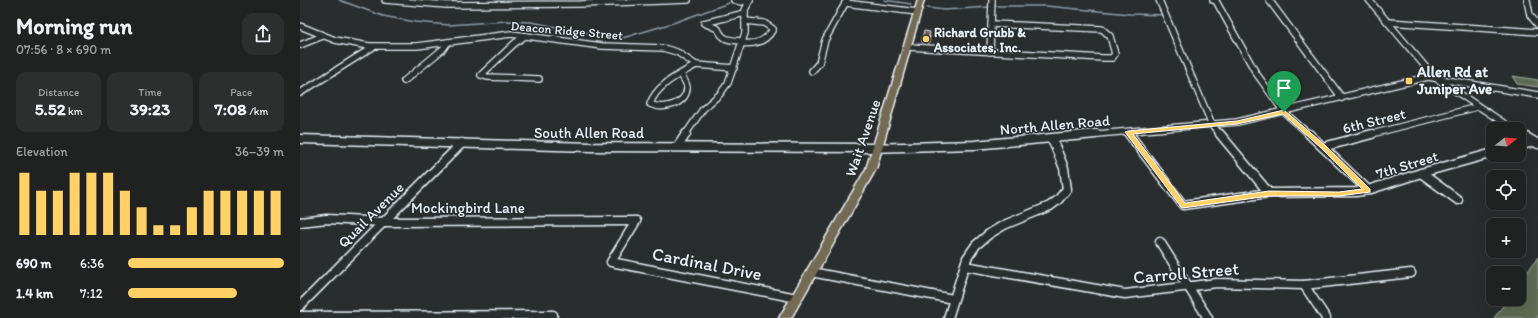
<!DOCTYPE html>
<meta charset="utf-8">
<style>
:root{--surface:#202222;--page:#2d2f2f;--text:#f1f3f6;--muted:#a2a4a5;--line:#3d3f40;--accent:#ffd166}
body{margin:0;font-family:Itim,sans-serif;background:var(--page);color:var(--text);height:100vh;display:flex;flex-direction:column;font-size:15px;white-space:nowrap}
*{box-sizing:border-box;margin:0}
p{font-size:13px;color:var(--muted)}
.icon{flex:none;width:22px;height:22px;fill:none;stroke:currentColor;stroke-width:2;stroke-linecap:round;stroke-linejoin:round}
.map{position:relative;flex:1;overflow:hidden}
.side{display:flex;flex-direction:column;background:var(--surface);width:300px}
.side>*{flex:none}
.needle{width:26px;rotate:73deg}
.tools{position:absolute;left:1186px;top:122px;display:grid;gap:8px}
.tools a{display:grid;place-items:center;width:40px;height:40px;border-radius:8px;background:var(--surface);box-shadow:0 4px 16px #0002,0 0 0 1px var(--line);font-size:20px}
.pin{position:absolute;display:grid;place-items:center;width:34px;height:34px;color:#fff;margin:-41px -17px;border-radius:50% 50% 50% 0;rotate:-45deg;box-shadow:0 0 4px #0007}
.pin .icon{rotate:45deg}
.round{display:grid;place-items:center;flex:none;width:42px;height:42px;border-radius:12px;background:var(--page)}
.overview{display:flex;align-items:center;justify-content:space-between;height:68px;padding:0 16px}
h1{font-size:22px;font-weight:700;line-height:30px}
.figures{display:grid;grid-template-columns:repeat(3,1fr);gap:6px;height:68px;padding:4px 16px}
.figures div{display:grid;align-content:center;border-radius:10px;background:var(--page);text-align:center}
.figures b{font-size:17px;font-weight:700}
.figures small{font-size:11px;font-weight:400}
.figures p{font-size:11px}
.chart{height:112px;padding:8px 16px}
.chart p{display:flex;justify-content:space-between}
.chart svg{width:100%;height:72px;margin-top:4px;stroke:var(--accent);stroke-width:6}
ul{padding:0 16px;list-style:none;font-size:13px}
li{display:grid;grid-template-columns:64px 48px 1fr;align-items:center;height:30px}
li i{height:10px;border-radius:5px;background:var(--accent)}
main{display:flex;flex:1;min-height:0}
.map>svg:first-child{display:block}
</style>
<main>
<section class="side">
<div class="overview"><div><h1>Morning run</h1><p>07:56 · 8 × 690 m</p></div><a class="round"><svg class="icon" aria-label="share" viewBox="0 0 24 24"><path d="M12 15V3M7 8l5-5 5 5M5 13v7h14v-7"/></svg></a></div>
<div class="figures">
<div><p>Distance</p><b>5.52<small> km</small></b></div>
<div><p>Time</p><b>39:23</b></div>
<div><p>Pace</p><b>7:08<small> /km</small></b></div>
</div>
<div class="chart"><p><span>Elevation</span>36–39 m</p>
<svg viewBox="0 0 160 44" preserveAspectRatio="none"><path d="M5 44V6M15 44V17M25 44V17M35 44V6M45 44V6M55 44V6M65 44V17M75 44V27M85 44V38M95 44V38M105 44V27M115 44V17M125 44V17M135 44V17M145 44V17M155 44V17"/></svg>
</div>
<ul>
<li><b>690 m</b>6:36<i style="width:100%"></i></li>
<li><b>1.4 km</b>7:12<i style="width:70%"></i></li>
</ul>
</section>
<div class="map">
<svg width="1238" height="318" viewBox="0 0 1238 318">
<rect width="100%" height="100%" fill="#2a2d2e"/>
<filter id="ink" filterUnits="userSpaceOnUse"><feTurbulence type="fractalNoise" baseFrequency=".025" numOctaves="2"/><feDisplacementMap in="SourceGraphic" scale="8" xChannelSelector="R" yChannelSelector="G"/><feConvolveMatrix kernelMatrix="1 2 1 2 8 2 1 2 1" color-interpolation-filters="sRGB"/></filter>
<g filter="url(#ink)">
<g fill="#5e6b53" stroke="#a3aea6">
<path d="M1212 76 1238 80V87L1217 84Z"/>
<path d="M1238 257V318H1194L1208 299H1219V284Z"/>
</g>
<g fill="none" stroke-linecap="round" stroke-linejoin="round">
<g stroke="#8c9ca8" stroke-width="1.5">
<path d="M39 0 83 16 115 22 149 25 207 21 231 22 319 39 373 23 429 3"/>
<path d="M584 0 611 4"/>
<path d="M696 6H746L830 14 864 15"/>
<path d="M627 8 645 10 689 7"/>
</g>
<defs>
<g id="minor-far1">
<path d="M85 0 146 5 281 4 388 0"/>
<path d="M434 0 441 2 450 0"/>
<path d="M859 0 912 125 921 135"/>
<path d="M913 0 916 1 956 73 984 112 1010 135"/>
<path d="M969 0 1042 98"/>
<path d="M1069 0 1134 77 1213 129"/>
<path d="M1227 0 1230 15 1238 25"/>
<path d="M545 3 617 12"/>
<path d="M1088 22 1238 32"/>
<path d="M0 26 35 40 69 46H117L211 34 302 46 363 48 377 52 396 65 434 68"/>
<path d="M225 36 215 43 181 75 187 77 239 79"/>
<path d="M442 41C430 40 423 41 418 29L404 23 445 13"/>
<path d="M441 43C455 45 466 42 473 29L464 23 445 21"/>
<path d="M0 45 23 36"/>
<path d="M608 47 803 58H812L815 54 810 36 802 29 692 24"/>
<path d="M690 52 692 0"/>
<path d="M512 71 519 63 525 40 547 0"/>
<path d="M381 74C383 79 388 84 387 89 385 105 362 110 350 104 357 84 379 75 396 65"/>
<path d="M104 81 143 49 148 42"/>
<path d="M0 93 73 47"/>
<path d="M828 133 830 135"/>
<path d="M1219 133 1223 135"/>
<path d="M385 135 403 109 420 94 428 83 445 33V10L450 0"/>
<path d="M785 135 937 122 1128 77 1238 95"/>
<path d="M1068 135 1177 107"/>
</g>
<g id="minor">
<path d="M829 134 883 205 969 193 1056 192 1068 190 1121 173 1193 153"/>
<path d="M920 134 969 193"/>
<path d="M1009 134 1068 190"/>
<path d="M1221 134 1238 144"/>
<path d="M0 139 291 147 570 148 674 145 796 134"/>
<path d="M378 146 386 134"/>
<path d="M1219 146 1234 142"/>
<path d="M1023 147 1072 134"/>
<path d="M1121 173 1158 200"/>
<path d="M336 221 311 262 497 298"/>
<path d="M0 222 27 219 85 222 336 221"/>
<path d="M860 242 908 318"/>
<path d="M665 266 825 294 917 283 1004 285 1111 273"/>
<path d="M511 272 653 299"/>
<path d="M1004 285 1026 318"/>
<path d="M0 306 162 143"/>
<path d="M0 316 253 315"/>
<path d="M648 318 667 258 676 245 689 234 704 225 750 206 758 200 767 189 764 168 752 139"/>
</g>
<path id="major" d="M618 0H624L576 169 491 318H479L566 169Z"/>
</defs>
<use href="#minor-far1" stroke="#e8f1f8" stroke-width="8"/>
<use href="#minor" stroke="#e8f1f8" stroke-width="11"/>
<use href="#major" stroke="#e8f1f8" stroke-width="3"/>
<use href="#minor-far1" stroke="#2a2d2e" stroke-width="5.5"/>
<use href="#minor" stroke="#2a2d2e" stroke-width="8"/>
<use href="#major" fill="#756b52" fill-rule="evenodd"/>
</g>
<path fill="#645350" stroke="#e8f1f8" d="M630 36 629 43 622 42V38Z"/>
<path fill="#74615d" stroke="#e8f1f8" d="M624 31 630 32 629 38H622Z"/>
</g>
<path fill="#ffd166" stroke="#fff" fill-rule="evenodd" d="M984 110 1026 146 1070 189V192L1039 196H969L883 208 881 207 825 132 828 131 937 121ZM983 114 1021 148 1062 189 1039 192 969 191 885 203 833 134 937 124Z"/>
<g fill="#ffd166" stroke="#2a2d2e" stroke-width="1.5">
<circle cx="626" cy="39" r="4"/>
<rect x="1105" y="77" width="8" height="8" rx="2"/>
</g>
<g text-anchor="middle" stroke-width="3" stroke-linejoin="round" paint-order="stroke">
<g font-size="13" fill="#e8f1f8" stroke="#2a2d2e">
<text transform="translate(267 30) rotate(5)" y="5">Deacon Ridge Street</text>
</g>
<g font-size="13" font-weight="bold" fill="#e8f1f8" stroke="#2a2d2e" text-anchor="start">
<text x="634" y="37">Richard Grubb &amp;<tspan x="634" dy="15">Associates, Inc.</tspan></text>
</g>
<g font-size="15" font-weight="bold" fill="#e8f1f8" stroke="#2a2d2e" text-anchor="start">
<text x="1117" y="77">Allen Rd at<tspan x="1117" dy="17">Juniper Ave</tspan></text>
</g>
<g font-size="15" fill="#e8f1f8" stroke="#2a2d2e">
<text transform="translate(1074 121) rotate(-14)" y="5">6th Street</text>
<text transform="translate(755 125) rotate(-5)" y="5">North Allen Road</text>
<text x="289" y="138">South Allen Road</text>
<text transform="translate(563 138) rotate(-71)" y="5">Wait Avenue</text>
<text transform="translate(1107 165) rotate(-17)" y="5">7th Street</text>
<text x="168" y="213">Mockingbird Lane</text>
<text transform="translate(71 215) rotate(-45)" y="5">Quail Avenue</text>
</g>
<g font-size="18" fill="#e8f1f8" stroke="#2a2d2e">
<text transform="translate(407 264) rotate(11)" y="6">Cardinal Drive</text>
<text transform="translate(886 273) rotate(-5)" y="6">Carroll Street</text>
</g>
</g>
</svg>
<div class="tools">
<a><svg class="needle" viewBox="-14 -14 28 28"><path d="M0-13l5 13h-10z" fill="#e53935"/><path d="M0 13l5-13h-10z" fill="#a2a4a5"/></svg></a>
<a><svg class="icon" aria-label="locate" viewBox="0 0 24 24"><circle cx="12" cy="12" r="6"/><path d="M12 2v4M12 18v4M2 12h4M18 12h4"/></svg></a>
<a>+</a>
<a>−</a>
</div>
<div class="pin" style="left:984px;top:112px;background:#1e9e55"><svg class="icon" aria-label="arrive" viewBox="0 0 24 24"><path d="M6 21V4h12l-3 4 3 4H6"/></svg></div>
</div>
</main>
